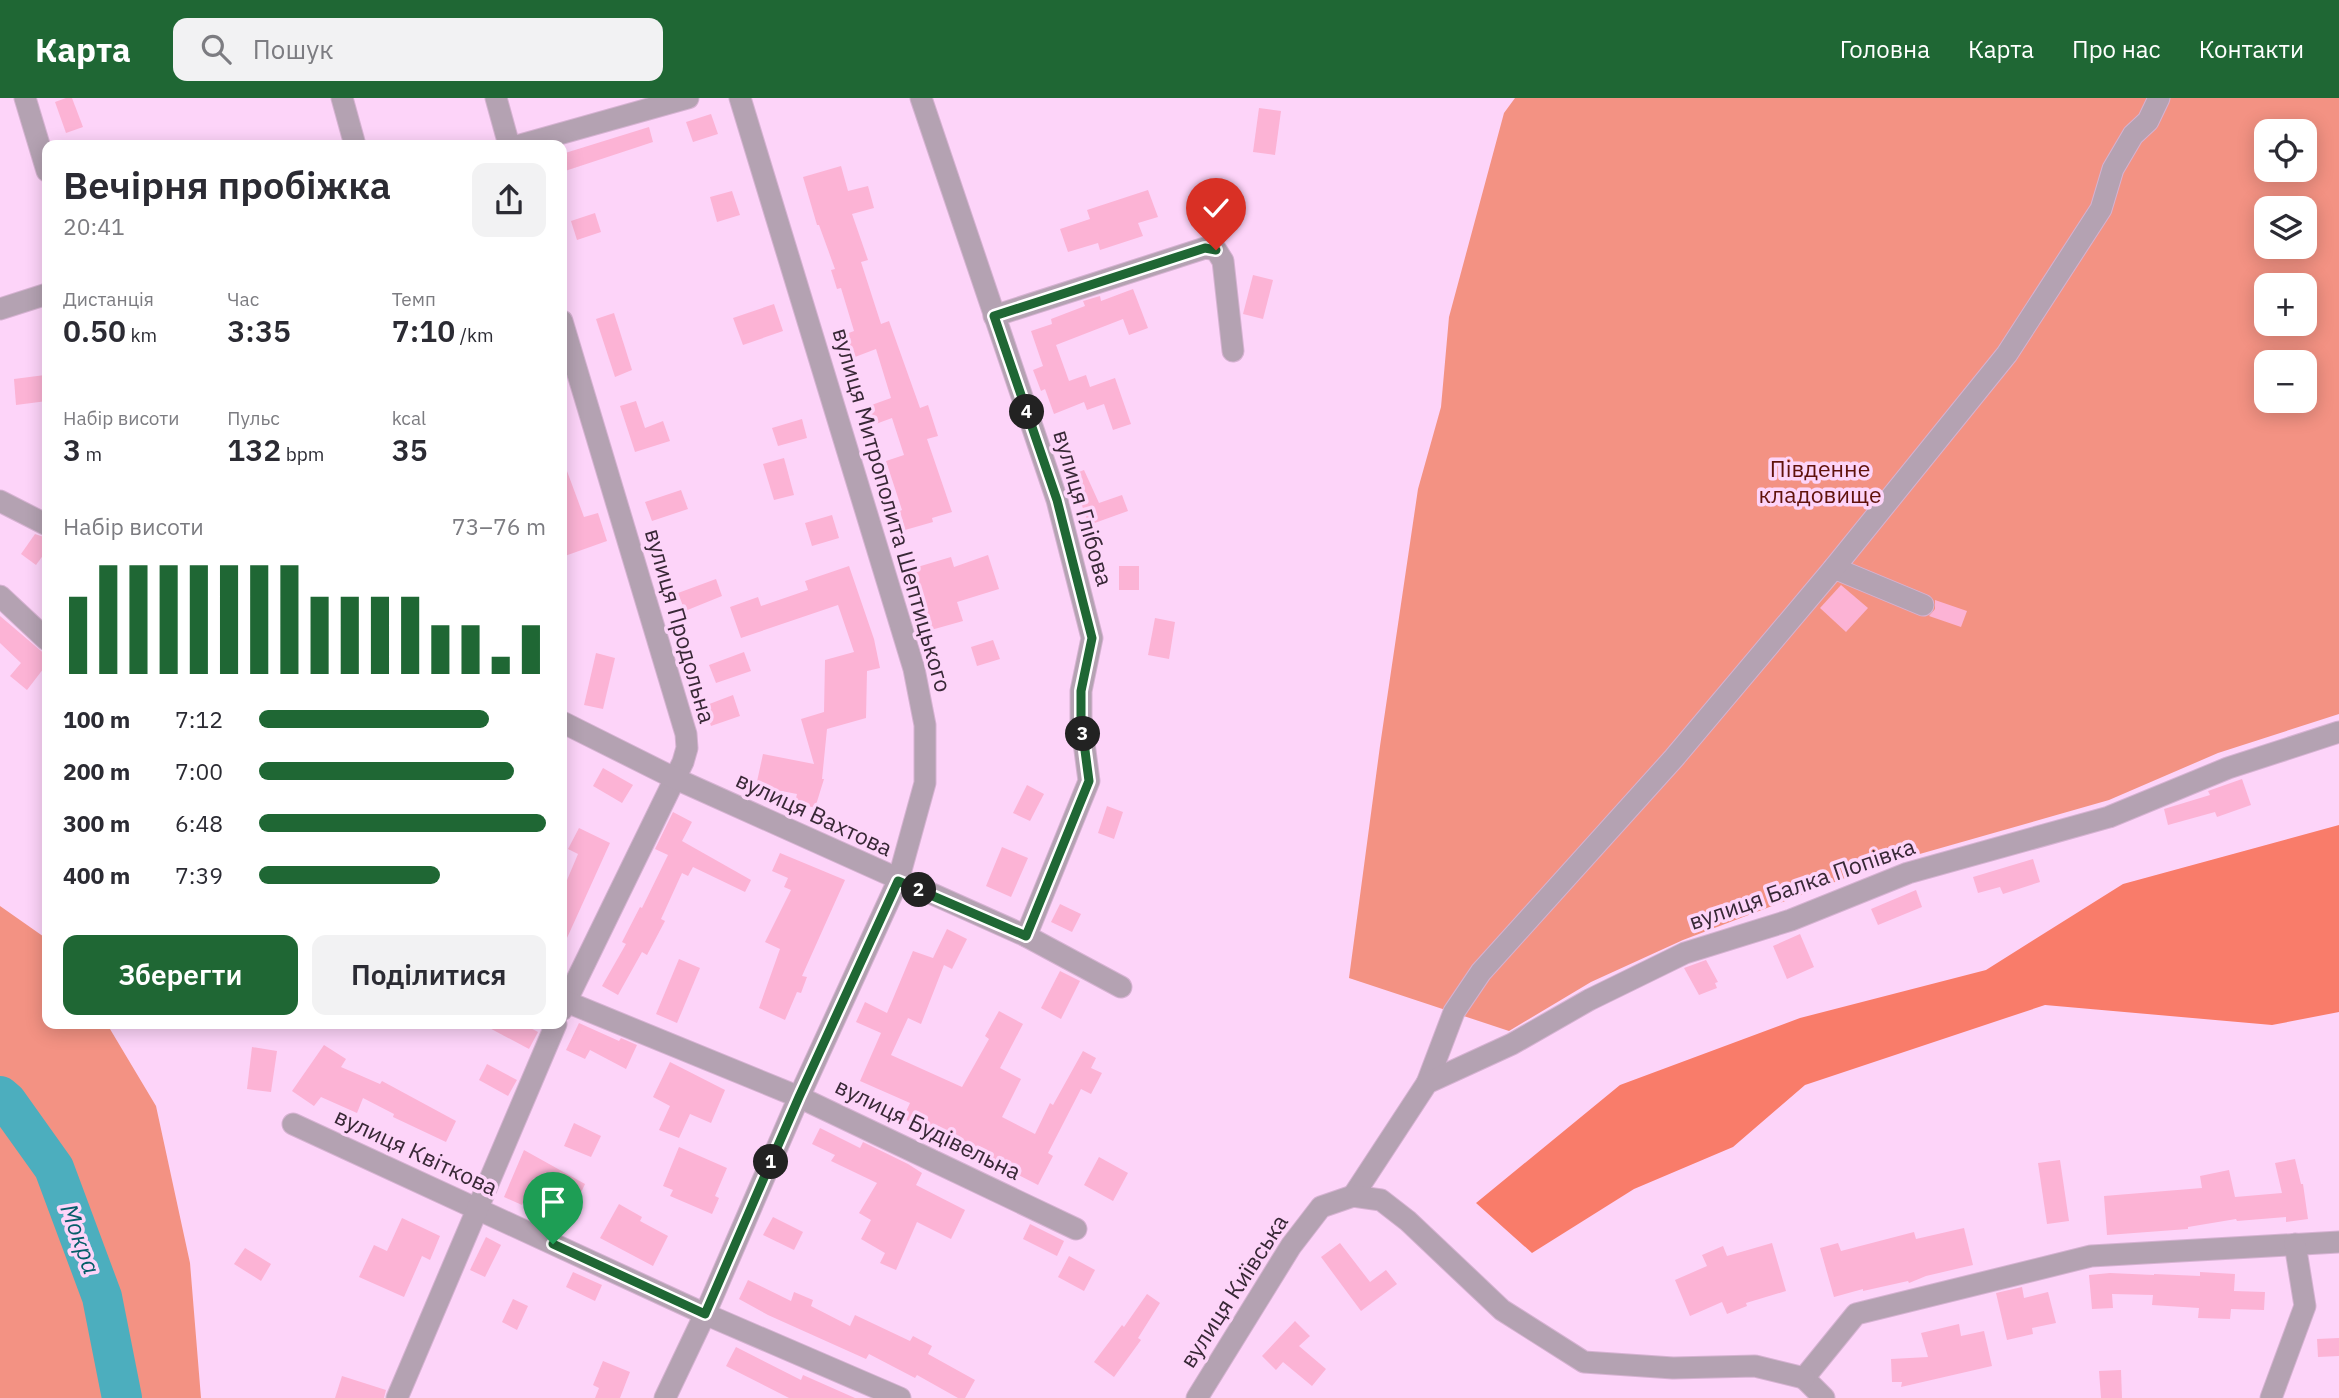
<!DOCTYPE html>
<html lang="uk">
<meta charset="utf-8">
<style>
:root{--surface:#fff;--page:#f2f2f3;--text:#2b2b33;--muted:#7c7c81;--accent:#1f6734}
body{margin:0;font-family:"IBM Plex Sans",sans-serif;background:var(--page);color:var(--text);height:100vh;display:flex;flex-direction:column;font-size:26px;white-space:nowrap}
*{box-sizing:border-box;margin:0}
p{font-size:23px;color:var(--muted)}
.icon{flex:none;width:38px;height:38px;fill:none;stroke:currentColor;stroke-width:2;stroke-linecap:round;stroke-linejoin:round}
.map{position:relative;flex:1;overflow:hidden}
.drawer{position:absolute;left:42px;top:42px;width:525px;height:889px;display:flex;flex-direction:column;background:var(--surface);border-radius:14px;box-shadow:0 4px 18px #0003}
.drawer>*{flex:none}
.controls{position:absolute;left:2254px;top:21px;display:grid;gap:14px}
.controls a{display:grid;place-items:center;width:63px;height:63px;border-radius:14px;background:var(--surface);box-shadow:0 4px 18px #0003;font-size:35px}
.pin{position:absolute;display:grid;place-items:center;width:60px;height:60px;color:#fff;margin:-72px -30px;border-radius:50% 50% 50% 0;rotate:-45deg;box-shadow:0 0 7px #0007}
.pin .icon{rotate:45deg}
.km{position:absolute;width:35px;height:35px;margin:-18px;border-radius:50%;background:#222;color:#fff;font-size:19px;line-height:35px;text-align:center}
.round{display:grid;place-items:center;flex:none;width:74px;height:74px;border-radius:14px;background:var(--page)}
.head{display:flex;align-items:center;justify-content:space-between;height:119px;padding:0 21px}
h1{font-size:38px;font-weight:600;line-height:52px}
.metrics{display:grid;grid-template-columns:repeat(3,1fr);gap:10px;height:119px;padding:7px 21px}
.metrics div{display:grid;align-content:center}
.metrics b{font-size:30px;font-weight:600}
.metrics small{font-size:19px;font-weight:400}
.metrics p{font-size:19px}
.chart{height:196px;padding:14px 21px}
.chart p{display:flex;justify-content:space-between}
.chart svg{width:100%;height:126px;margin-top:7px;stroke:var(--accent);stroke-width:6}
.cta{display:flex;gap:14px;margin-top:auto;padding:14px 21px}
.cta a{flex:1;height:80px;border-radius:14px;background:var(--accent);color:#fff;font-size:28px;font-weight:600;line-height:80px;text-align:center}
.cta a+a{background:var(--page);color:var(--text)}
ul{padding:0 21px;list-style:none;font-size:23px}
li{display:grid;grid-template-columns:112px 84px 1fr;align-items:center;height:52px}
li i{height:18px;border-radius:9px;background:var(--accent)}
header{display:flex;align-items:center;gap:42px;box-sizing:border-box;height:98px;padding:0 35px;background:var(--accent);color:#fff}
header strong{font-size:33px}
nav{display:flex;gap:38px;margin-inline-start:auto;font-size:24px}
.search{width:490px;height:63px;background:var(--page);display:flex;align-items:center;gap:18px;box-sizing:border-box;padding:0 24px;border-radius:14px;color:var(--muted);font-size:26px}
.map>svg:first-child{display:block}
</style>
<header>
<strong>Карта</strong>
<div class="search"><svg class="icon" aria-label="search" viewBox="0 0 24 24"><circle cx="10" cy="10" r="6"/><path d="M15 15l6 6"/></svg>Пошук</div>
<nav><a>Головна</a><a>Карта</a><a>Про нас</a><a>Контакти</a></nav>
</header>
<div class="map">
<svg width="2339" height="1300" viewBox="0 0 2339 1300">
<rect width="100%" height="100%" fill="#fdd4f9"/>
<g fill="#f39283" fill-rule="evenodd">
<path d="M1515 0H2339V616L2218 655 2109 702 1874 769 1683 842 1591 884 1509 933 1349 880 1380 648 1418 391 1441 309 1449 219 1504 15ZM2266 33H2305V72H2266ZM2266 110H2305V149H2266ZM2266 187H2305V226H2266ZM2266 264H2305V303H2266Z"/>
<path d="M0 808 47 841V926H107L156 1008 190 1165 201 1300H0Z"/>
</g>
<path fill="#f97c6a" d="M2339 727V914L2272 927 2045 907 1805 987 1733 1049 1634 1091 1532 1155 1476 1105 1620 987 1800 920 1986 872 2123 786Z"/>
<g fill="none" stroke-linecap="round" stroke-linejoin="round">
<path stroke="#4caebe" stroke-width="40" d="M0 998 7 1004 54 1070 102 1199 122 1300"/>
</g>
<g fill="#fcb3d5">
<path d="M66 0H72L83 29 66 35 55 4Z"/>
<path d="M1259 10 1281 13 1275 57 1253 54Z"/>
<path d="M711 16 718 36 693 44 686 24Z"/>
<path d="M649 29 653 44 562 74V56Z"/>
<path d="M841 68 848 93 868 88 874 110 852 116 868 162 861 164 881 226 889 223 920 310 928 307 938 338 927 341 952 414 932 420 933 424 905 432 900 413 902 412 886 363 904 357 892 320 873 327 866 309 891 300 876 251 855 259 846 236 854 233 841 190 837 191 831 172 835 171 819 127H817L803 79Z"/>
<path d="M1148 92 1158 119 1138 125 1143 138 1100 152 1098 145 1068 154 1060 131 1090 121 1087 112Z"/>
<path d="M732 93 740 117 717 124 710 99Z"/>
<path d="M595 115 601 134 577 142 571 123Z"/>
<path d="M1253 177 1273 182 1263 221 1243 216Z"/>
<path d="M1133 191 1148 230 1129 237 1123 221 1056 247 1069 283 1086 277 1090 289 1115 280 1131 326 1113 332 1104 306 1087 312 1084 304 1054 316 1045 291 1041 293 1033 272 1043 268 1031 233 1052 226 1051 221 1085 208 1083 203 1100 198 1101 203Z"/>
<path d="M774 206 783 233 743 247 733 220Z"/>
<path d="M614 215 632 272 615 279 596 221Z"/>
<path d="M45 277 47 303 16 307 14 281Z"/>
<path d="M636 303 645 330 663 323 670 343 635 354 620 308Z"/>
<path d="M802 321 807 340 778 348 772 330Z"/>
<path d="M784 360 794 397 774 402 763 366Z"/>
<path d="M564 365 584 419 598 415 607 443 562 459V366Z"/>
<path d="M1084 372 1099 405 1122 397 1128 413 1089 427 1071 377Z"/>
<path d="M681 392 688 411 652 423 645 404Z"/>
<path d="M832 417 839 440 812 448 805 425Z"/>
<path d="M35 436 47 440V452L36 467 21 456Z"/>
<path d="M988 457 999 491 957 504 963 523 931 532 914 470 951 459 954 469Z"/>
<path d="M849 468 874 541 880 570 867 573 866 620 827 631 822 681H824L815 710 795 704 797 696 756 688 763 656 814 666 801 621 824 614 825 562 854 554 838 507 741 540 730 509 758 499 761 508 808 492 805 483Z"/>
<rect x="1119" y="468" width="20" height="24"/>
<path d="M716 481 722 498 685 513 678 495Z"/>
<path d="M1841 487 1868 510 1846 534 1820 510Z"/>
<path d="M1935 502 1967 513 1961 529 1929 518 1935 511Z"/>
<path d="M0 518 47 558V566L27 592 10 578 21 565 0 545Z"/>
<path d="M1155 520 1175 524 1169 561 1148 557Z"/>
<path d="M993 542 1000 561 977 568 971 549Z"/>
<path d="M744 554 751 573 716 585 709 567Z"/>
<path d="M596 555 615 560 603 611 584 607Z"/>
<path d="M733 597 740 618 711 628 704 608Z"/>
<path d="M603 670 633 687 622 705 593 688Z"/>
<path d="M2242 681 2251 707 2217 719 2215 714 2168 727 2164 711 2210 697 2208 693Z"/>
<path d="M1027 687 1044 696 1030 723 1013 715Z"/>
<path d="M1107 708 1123 714 1114 741 1098 735Z"/>
<path d="M673 714 692 724 682 743 751 782 745 794 693 769 688 778 682 775 661 821 665 823 647 857 642 854 618 897 602 888 626 846 622 844 640 809 642 810 668 757 655 751Z"/>
<path d="M579 730 610 745 562 851V794L578 756 568 751Z"/>
<path d="M1002 749 1028 760 1011 799 986 788Z"/>
<path d="M780 755 845 782 802 878 807 879 801 895 797 894 785 922 759 910 780 851 765 844 791 792 784 789 788 780 772 773Z"/>
<path d="M2033 761 2040 784 2003 796 2000 789 1978 795 1973 779Z"/>
<path d="M1916 792 1922 809 1878 827 1871 811Z"/>
<path d="M1060 806 1081 816 1072 834 1051 824Z"/>
<path d="M947 831 967 841 952 871 944 867 921 926 908 920 891 957 962 989 989 941 985 938 999 913 1023 926 1000 970 1021 981 1002 1019 1035 1036 1050 1005 1053 1007 1083 953 1096 960 1091 970 1102 975 1091 996 1081 991 1048 1055 1053 1058 1038 1087 944 1039 942 1042 903 1020 910 1005 860 983 881 935 856 924 865 904 887 915 913 853 933 860Z"/>
<path d="M1800 836 1814 869 1787 881 1773 848Z"/>
<path d="M679 861 700 870 677 925 656 916Z"/>
<path d="M1706 862 1718 884 1715 885 1717 890 1699 897 1684 870Z"/>
<path d="M1060 873 1080 883 1061 921 1041 910Z"/>
<path d="M579 925 619 943 621 940 637 947 626 971 590 952 585 961 566 952Z"/>
<path d="M482 926H523L538 934 529 951Z"/>
<path d="M324 947 346 961 341 969 380 986 382 983 456 1023 446 1044 393 1019 394 1016 363 1000 357 1015 321 999 314 1008 292 993Z"/>
<path d="M252 949 277 953 271 994 247 991Z"/>
<path d="M670 964 725 992 711 1025 690 1016 679 1040 659 1032 670 1008 653 999Z"/>
<path d="M487 966 517 982 508 998 479 982Z"/>
<path d="M574 1025 601 1038 591 1059 564 1048Z"/>
<path d="M820 1030 860 1050 863 1044 908 1066 922 1075 916 1087 965 1112 951 1141 917 1124 896 1172 880 1165 885 1155 861 1141 871 1122 859 1115 877 1085 831 1063 835 1057 812 1046Z"/>
<path d="M679 1049 727 1070 715 1098 719 1100 712 1116 670 1098 673 1092 663 1088Z"/>
<path d="M524 1052 585 1086 578 1101 534 1080 522 1107 504 1099Z"/>
<path d="M1099 1059 1128 1075 1113 1103 1084 1087Z"/>
<path d="M2295 1061 2301 1086H2303L2308 1121 2286 1124V1119L2237 1123 2236 1121 2188 1129V1131L2107 1137 2104 1098 2202 1090 2200 1078 2229 1072 2235 1099 2282 1095 2275 1065Z"/>
<path d="M2060 1062 2069 1123 2047 1126 2038 1065Z"/>
<path d="M619 1106 642 1119 640 1123 668 1138 653 1168 600 1140Z"/>
<path d="M773 1119 803 1134 794 1152 763 1137Z"/>
<path d="M402 1120 440 1138 430 1162 422 1158 404 1199 359 1179 374 1147 387 1153Z"/>
<path d="M1030 1126 1064 1143 1057 1158 1023 1141Z"/>
<path d="M1964 1130 1973 1167 1926 1178 1909 1185 1908 1183 1863 1193V1191L1834 1199 1820 1150 1838 1145 1841 1153 1914 1134 1916 1141Z"/>
<path d="M486 1139 501 1147 485 1179 470 1172Z"/>
<path d="M1340 1145 1370 1184 1386 1172 1397 1186 1361 1213 1321 1159Z"/>
<path d="M1772 1145 1786 1193 1746 1205 1747 1208 1727 1216 1722 1204 1690 1218 1675 1182 1707 1168 1702 1157 1723 1148 1727 1158Z"/>
<path d="M245 1150 271 1166 261 1183 234 1166Z"/>
<path d="M1069 1158 1095 1172 1084 1193 1058 1179Z"/>
<path d="M573 1174 602 1187 595 1203 566 1189Z"/>
<path d="M2200 1174 2235 1176 2234 1193 2265 1194 2264 1212 2231 1211 2230 1221 2198 1220 2199 1210 2152 1207 2153 1197 2112 1196 2113 1210 2092 1211 2089 1177 2110 1175 2154 1177V1176L2200 1178Z"/>
<path d="M748 1182 791 1203 794 1194 813 1202 811 1208 850 1228 855 1217 910 1243 913 1238 932 1248 928 1256 975 1282 965 1300H958L917 1277 915 1280 869 1256 866 1261 768 1217 739 1201Z"/>
<path d="M2022 1189 2024 1200 2048 1194 2056 1225 2032 1230 2033 1236 2007 1242 1996 1195Z"/>
<path d="M1147 1196 1160 1205 1138 1240 1141 1242 1114 1279 1094 1264 1122 1227 1124 1229Z"/>
<path d="M513 1201 528 1208 517 1232 502 1224Z"/>
<path d="M1295 1223 1310 1238 1299 1248 1326 1271 1312 1288 1283 1264 1276 1272 1262 1258Z"/>
<path d="M1959 1226 1961 1238 1984 1233 1992 1268 1901 1289 1902 1284H1892L1891 1261 1928 1259 1921 1235Z"/>
<path d="M2339 1240V1258L2318 1259 2317 1241Z"/>
<path d="M736 1249 801 1282 803 1277 855 1300H789L726 1268Z"/>
<path d="M603 1263 630 1274 620 1300H595L599 1290 593 1287Z"/>
<path d="M2121 1272 2122 1300H2101L2099 1273Z"/>
<path d="M342 1278 386 1292 384 1300H335Z"/>
</g>
<g fill="none" stroke-linecap="round" stroke-linejoin="round">
<defs>
<g id="minor">
<path d="M25 0 47 73"/>
<path d="M342 0 355 47"/>
<path d="M496 0 509 47"/>
<path d="M921 0 1057 402 1092 540 1081 593V622L1089 683 1026 838"/>
<path d="M520 47 688 0"/>
<path d="M0 211 47 196"/>
<path d="M994 218 1205 150 1216 152 1223 163 1233 253"/>
<path d="M562 223 686 636 687 650 683 664 562 912"/>
<path d="M0 403 47 427"/>
<path d="M1834 470 1923 507"/>
<path d="M0 498 47 542"/>
<path d="M562 624 674 680 1026 838 1121 889"/>
<path d="M562 902 799 999 1076 1131"/>
<path d="M1427 985 1454 914 1481 874 1674 660 1834 470 2007 256 2101 111 2113 71 2133 37 2148 23 2159 0"/>
<path d="M293 1026 705 1216 900 1300"/>
<path d="M1353 1098 1427 985 1512 946 1589 902 1685 855 1791 822 1908 775 2109 719 2228 670 2339 634"/>
<path d="M1804 1280 1856 1216 2091 1158 2339 1144"/>
<path d="M1804 1280 1824 1300"/>
<path d="M397 1300 556 926"/>
<path d="M665 1300 705 1216 799 999 898 783 925 685V627L914 571 740 0"/>
<path d="M1197 1300 1291 1148 1321 1109 1353 1098 1381 1102 1408 1123 1502 1212 1584 1264 1673 1270 1755 1268 1804 1280"/>
<path d="M2271 1300 2305 1208 2295 1146"/>
</g>
</defs>
<use href="#minor" stroke="#d6b2d2" stroke-width="23"/>
<use href="#minor" stroke="#b4a2b2" stroke-width="21"/>
</g>
<g fill="none" stroke-linecap="round" stroke-linejoin="round">
<defs>
<path id="route" d="M553 1146 705 1216 799 999 898 783 1026 838 1089 683 1081 622V593L1092 540 1057 402 994 218 1205 150 1216 152"/>
</defs>
<use href="#route" stroke="#fff" stroke-width="14"/>
<use href="#route" stroke="#1f6734" stroke-width="9"/>
</g>
<g text-anchor="middle" stroke-width="7" stroke-linejoin="round" paint-order="stroke">
<g font-size="23" fill="#60120b" stroke="#fdd4f9">
<text x="1820" y="379">Південне<tspan x="1820" dy="26">кладовище</tspan></text>
</g>
<g font-size="23" fill="#382836" stroke="#fdd4f9">
<text transform="translate(1083 410) rotate(74)" y="8">вулиця Глібова</text>
<text transform="translate(892 412) rotate(74)" y="8">вулиця Митрополита Шептицького</text>
<text transform="translate(680 528) rotate(74)" y="8">вулиця Продольна</text>
<text transform="translate(814 716) rotate(25)" y="8">вулиця Вахтова</text>
<text transform="translate(1802 786) rotate(-19)" y="8">вулиця Балка Попівка</text>
<text transform="translate(928 1031) rotate(26)" y="8">вулиця Будівельна</text>
<text transform="translate(416 1054) rotate(25)" y="8">вулиця Квіткова</text>
<text transform="translate(1234 1193) rotate(-57)" y="8">вулиця Київська</text>
</g>
<g font-size="24" font-style="italic" fill="#055e69" stroke="#fdd4f9">
<text transform="translate(80 1141) rotate(70)" y="8">Мокра</text>
</g>
</g>
</svg>
<div class="controls">
<a><svg class="icon" aria-label="locate" viewBox="0 0 24 24"><circle cx="12" cy="12" r="6"/><path d="M12 2v4M12 18v4M2 12h4M18 12h4"/></svg></a>
<a><svg class="icon" aria-label="layers" viewBox="0 0 24 24"><path d="M12 4l9 5-9 5-9-5zM3 14l9 5 9-5"/></svg></a>
<a>+</a>
<a>−</a>
</div>
<div class="pin" style="left:553px;top:1146px;background:#1e9e55"><svg class="icon" aria-label="arrive" viewBox="0 0 24 24"><path d="M6 21V4h12l-3 4 3 4H6"/></svg></div>
<div class="pin" style="left:1216px;top:152px;background:#d93025"><svg class="icon" aria-label="check" viewBox="0 0 24 24"><path d="M5 12l5 5 9-10"/></svg></div>
<b class="km" style="left:771px;top:1064px">1</b>
<b class="km" style="left:919px;top:792px">2</b>
<b class="km" style="left:1083px;top:636px">3</b>
<b class="km" style="left:1027px;top:314px">4</b>
<section class="drawer">
<div class="head"><div><h1>Вечірня пробіжка</h1><p>20:41</p></div><a class="round"><svg class="icon" aria-label="share" viewBox="0 0 24 24"><path d="M12 15V3M7 8l5-5 5 5M5 13v7h14v-7"/></svg></a></div>
<div class="metrics">
<div><p>Дистанція</p><b>0.50<small> km</small></b></div>
<div><p>Час</p><b>3:35</b></div>
<div><p>Темп</p><b>7:10<small> /km</small></b></div>
</div>
<div class="metrics">
<div><p>Набір висоти</p><b>3<small> m</small></b></div>
<div><p>Пульс</p><b>132<small> bpm</small></b></div>
<div><p>kcal</p><b>35</b></div>
</div>
<div class="chart"><p><span>Набір висоти</span>73–76 m</p>
<svg viewBox="0 0 160 44" preserveAspectRatio="none"><path d="M5 44V17M15 44V6M25 44V6M35 44V6M45 44V6M55 44V6M65 44V6M75 44V6M85 44V17M95 44V17M105 44V17M115 44V17M125 44V27M135 44V27M145 44V38M155 44V27"/></svg>
</div>
<ul>
<li><b>100 m</b>7:12<i style="width:80%"></i></li>
<li><b>200 m</b>7:00<i style="width:89%"></i></li>
<li><b>300 m</b>6:48<i style="width:100%"></i></li>
<li><b>400 m</b>7:39<i style="width:63%"></i></li>
</ul>
<div class="cta"><a>Зберегти</a><a>Поділитися</a></div>
</section>
</div>
